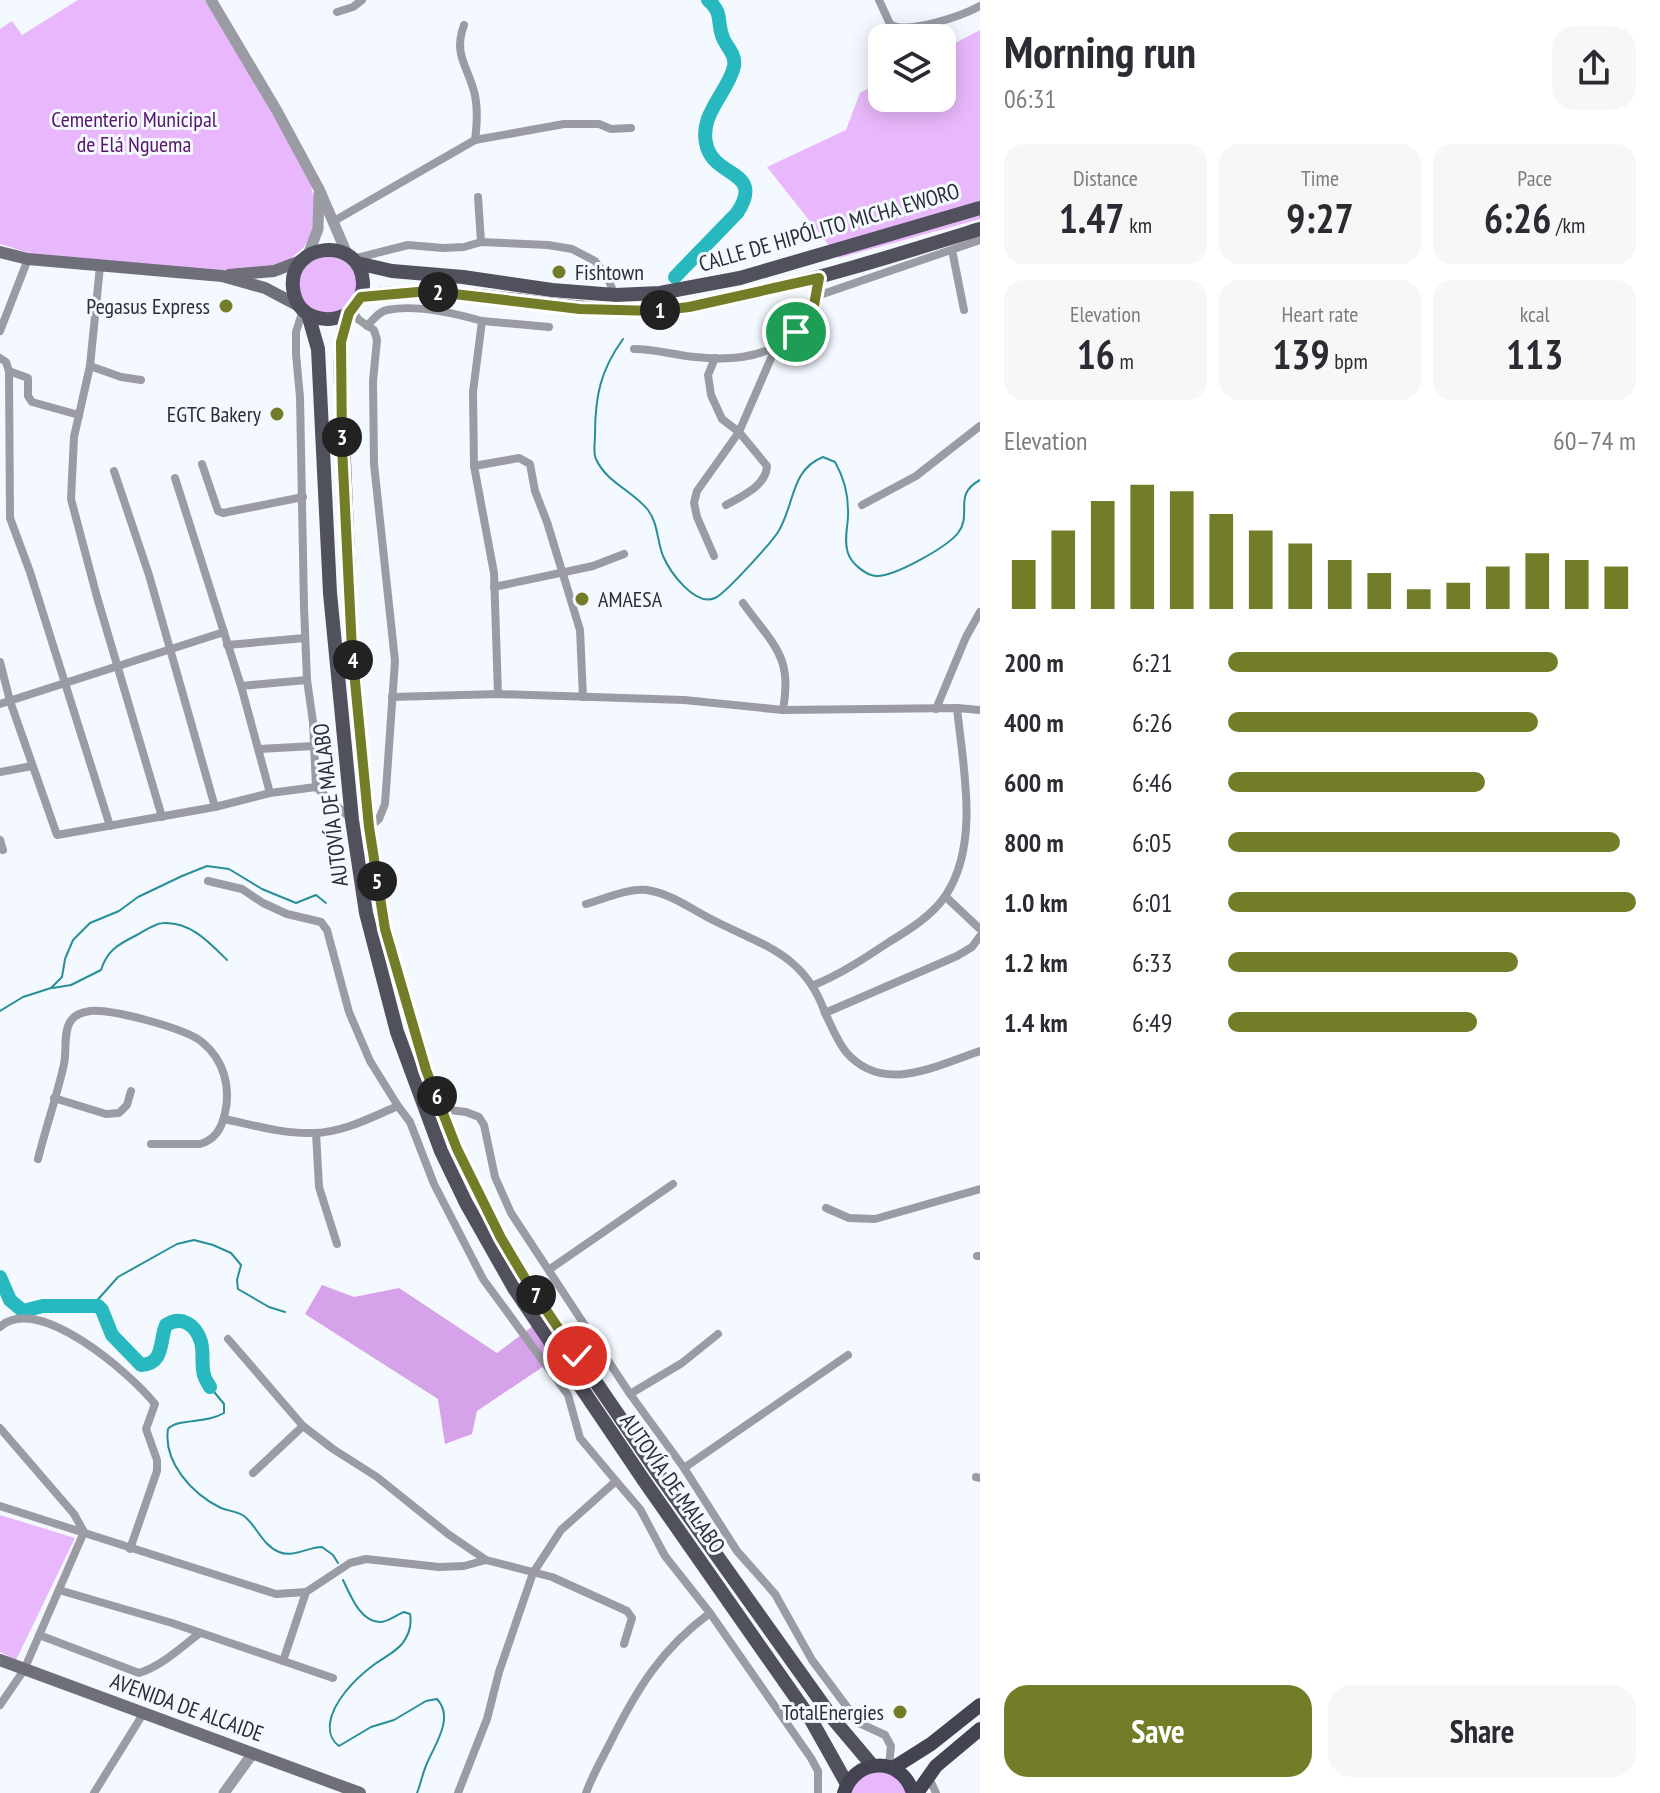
<!DOCTYPE html>
<meta charset="utf-8">
<style>
:root{--surface:#fff;--page:#f7f7f7;--text:#2b2b33;--muted:#7c7c81;--accent:#737c26}
body{margin:0;font-family:"PT Sans Narrow",sans-serif;background:var(--page);color:var(--text);height:100vh;display:flex;flex-direction:column;font-size:30px;white-space:nowrap}
*{box-sizing:border-box;margin:0}
p{font-size:26px;color:var(--muted)}
.icon{flex:none;width:44px;height:44px;fill:none;stroke:currentColor;stroke-width:2;stroke-linecap:round;stroke-linejoin:round}
.map{position:relative;flex:1;overflow:hidden}
.side{display:flex;flex-direction:column;background:var(--surface);width:680px}
.side>*{flex:none}
.buttons{position:absolute;left:868px;top:24px;display:grid;gap:16px}
.buttons a{display:grid;place-items:center;width:88px;height:88px;border-radius:16px;background:var(--surface);box-shadow:0 4px 20px #0003;font-size:40px}
.pin{position:absolute;display:grid;place-items:center;width:68px;height:68px;color:#fff;margin:-34px;border:4px solid #fff;border-radius:50%;box-shadow:0 2px 8px #0007}
.km{position:absolute;width:40px;height:40px;margin:-20px;border-radius:50%;background:#222;color:#fff;font-size:22px;line-height:40px;text-align:center}
.round{display:grid;place-items:center;flex:none;width:84px;height:84px;border-radius:24px;background:var(--page)}
.overview{display:flex;align-items:center;justify-content:space-between;height:136px;padding:0 24px}
h1{font-size:44px;font-weight:600;line-height:60px}
.figures{display:grid;grid-template-columns:repeat(3,1fr);gap:12px;height:136px;padding:8px 24px}
.figures div{display:grid;align-content:center;border-radius:20px;background:var(--page);text-align:center}
.figures b{font-size:40px;font-weight:600}
.figures small{font-size:22px;font-weight:400}
.figures p{font-size:22px}
.chart{height:224px;padding:16px 24px}
.chart p{display:flex;justify-content:space-between}
.chart svg{width:100%;height:144px;margin-top:8px;stroke:var(--accent);stroke-width:6}
.button{display:flex;gap:16px;margin-top:auto;padding:16px 24px}
.button a{flex:1;height:92px;border-radius:24px;background:var(--accent);color:#fff;font-size:32px;font-weight:600;line-height:92px;text-align:center}
.button a+a{background:var(--page);color:var(--text)}
ul{padding:0 24px;list-style:none;font-size:26px}
li{display:grid;grid-template-columns:128px 96px 1fr;align-items:center;height:60px}
li i{height:20px;border-radius:10px;background:var(--accent)}
main{display:flex;flex:1;min-height:0}
.map>svg:first-child{display:block}
</style>
<main>
<div class="map">
<svg width="980" height="1793" viewBox="0 0 980 1793">
<rect width="100%" height="100%" fill="#f4f8ff"/>
<g fill="#e9b8fc">
<path d="M78 0H205L252 75 311 185 317 213 311 237 303 248 283 265 240 274 33 254 0 244V29L12 21 22 35Z"/>
<path d="M980 30V219L839 258 767 167 846 130 860 93 882 81V98H942V50Z"/>
<circle cx="328" cy="285" r="29"/>
<path d="M0 1515 75 1538 16 1660 0 1652Z"/>
<path d="M867 1771 893 1773 908 1793H847Z"/>
</g>
<path fill="#d6a2ea" d="M322 1285 354 1297 399 1288 497 1353 541 1320 562 1354 477 1411 472 1434 445 1444 438 1399 305 1314Z"/>
<g fill="none" stroke-linecap="round" stroke-linejoin="round">
<g stroke="#298f96" stroke-width="2">
<path d="M623 339C600 371 595 397 595 435 595 443 593 453 596 459 606 482 633 491 648 510 658 523 657 541 663 556 670 572 695 607 715 598 725 594 771 543 778 532 795 505 790 470 823 457L835 462C843 476 848 494 848 510 849 524 843 539 848 553 851 563 865 575 876 576 894 577 947 547 958 533 973 514 952 495 980 480"/>
<path d="M53 988 71 985 101 970C107 951 117 945 135 936 143 932 155 923 163 923 190 921 210 943 227 960"/>
<path d="M0 1011 23 997 51 988 62 977 65 959 73 940 90 923 119 911 138 897 182 876 207 866 229 869 262 889 296 903 316 895 326 903"/>
<path d="M93 1305 118 1277 177 1244 194 1240 213 1245 231 1253 241 1265 237 1280 238 1289 269 1307 285 1312"/>
<path d="M210 1387 224 1404V1413C206 1424 178 1418 168 1429 163 1462 192 1494 221 1508 228 1511 237 1511 244 1516 257 1526 262 1545 279 1552 293 1558 308 1547 322 1547L333 1555 338 1563"/>
<path d="M343 1580C350 1594 360 1622 380 1622 388 1622 396 1615 404 1612L410 1614C412 1625 409 1635 402 1644 393 1654 381 1659 371 1667 354 1680 333 1702 330 1723 329 1733 331 1740 339 1746L371 1727 394 1720 426 1701 437 1699C454 1717 436 1743 428 1761 423 1771 421 1783 417 1793"/>
</g>
<g stroke="#28b8c0" stroke-width="14">
<path d="M675 277 737 213C765 171 716 178 707 147 697 115 729 92 734 66 736 54 727 48 723 38 716 21 724 14 708 0"/>
<path d="M0 1277 10 1300 23 1311 43 1306H98L102 1310 112 1335 141 1365C165 1364 159 1341 166 1325 182 1315 196 1325 201 1342 204 1352 201 1365 204 1375 205 1380 208 1383 210 1387"/>
</g>
<g stroke="#9b9ba3" stroke-width="8">
<path d="M879 0 890 24C907 35 962 16 980 6"/>
<path d="M337 12 353 7 362 0"/>
<path d="M464 25C454 53 465 62 473 88 478 103 477 125 475 140"/>
<path d="M478 197 481 242"/>
<path d="M334 221 475 140 564 124H599L611 129 631 128"/>
<path d="M952 250 964 310"/>
<path d="M353 259 408 245 443 248 464 247 481 242 548 245 572 249 595 261 608 279 615 295"/>
<path d="M100 266 90 366 74 437 71 499 97 597 162 817"/>
<path d="M817 296 980 240"/>
<path d="M352 311 359 320 374 330 377 340 373 381 374 464 395 661 385 804 379 819 370 827"/>
<path d="M482 321 549 327"/>
<path d="M367 326C373 320 378 312 387 310 416 304 454 313 482 321L473 392 474 466 494 573 498 694"/>
<path d="M0 331 28 259"/>
<path d="M634 349C655 349 674 355 695 357 758 364 809 347 819 278"/>
<path d="M0 358 6 362 9 371 10 518 30 572 110 826"/>
<path d="M715 358 708 375 711 395 722 419 739 432 767 466C766 486 742 496 726 505"/>
<path d="M90 366 121 377 141 380"/>
<path d="M9 371 28 378V396L32 402 79 415"/>
<path d="M202 464 218 511 223 513 303 497"/>
<path d="M474 466 519 458 530 464 535 491 547 522 580 630 583 697"/>
<path d="M114 471 149 575 215 807"/>
<path d="M175 478 241 686 270 793"/>
<path d="M862 505 916 476 980 426"/>
<path d="M714 556 697 517 694 503 697 491 739 432 775 349"/>
<path d="M494 587 593 566 624 554"/>
<path d="M743 603C773 645 793 656 783 710"/>
<path d="M227 645 305 638"/>
<path d="M0 662 10 701 57 835 215 807 270 793 316 787 313 722 307 680 304 607 300 397 296 354V332L303 310"/>
<path d="M241 686 307 680"/>
<path d="M392 697 498 694 684 700 783 710 957 708 980 710"/>
<path d="M0 704 224 632"/>
<path d="M936 709 966 637 980 612"/>
<path d="M259 749 314 746"/>
<path d="M0 772 32 766"/>
<path d="M316 787 351 819"/>
<path d="M0 840 3 850"/>
<path d="M208 881 242 889 263 903 287 914 321 922 327 930 349 1012 370 1061 398 1106"/>
<path d="M946 897 980 929"/>
<path d="M586 904C604 899 628 888 647 890 671 894 688 907 709 918 760 945 804 952 825 1013L957 956 972 947 980 936"/>
<path d="M814 985C841 974 865 958 889 942 909 930 933 915 946 895 980 843 963 767 957 708"/>
<path d="M825 1013C831 1025 837 1041 846 1052 883 1095 935 1066 980 1051"/>
<path d="M54 1098 106 1114 119 1113 127 1105 131 1091"/>
<path d="M442 1109 466 1112 479 1117 484 1125 495 1177 511 1213 630 1394 684 1468 737 1551 775 1594 812 1660 859 1723 885 1735 891 1746 889 1766"/>
<path d="M224 1119C253 1125 283 1134 313 1133 342 1133 372 1117 398 1106L410 1122 434 1184 483 1279 568 1395 580 1438 616 1481"/>
<path d="M316 1133 319 1187 337 1244"/>
<path d="M38 1159C46 1127 57 1096 64 1064 67 1052 63 1034 70 1022 74 1015 83 1012 90 1011 112 1009 185 1028 202 1042 224 1060 231 1087 225 1113 222 1128 215 1140 200 1144H151"/>
<path d="M826 1208 849 1218 875 1219 980 1189"/>
<path d="M977 1256H980"/>
<path d="M550 1269 673 1184"/>
<path d="M0 1327C38 1292 131 1374 155 1404L146 1429 157 1460V1471L130 1549"/>
<path d="M228 1339 303 1426 333 1449 377 1477 448 1534 486 1560"/>
<path d="M630 1394 682 1363 718 1334"/>
<path d="M0 1428 74 1514 84 1532 24 1670 0 1705"/>
<path d="M684 1468 848 1355"/>
<path d="M253 1473 303 1426"/>
<path d="M976 1477 980 1478"/>
<path d="M0 1506 276 1594 306 1592 350 1563 366 1559 439 1567 464 1566 486 1560 552 1577 627 1611 632 1618 624 1644"/>
<path d="M59 1590 172 1623 333 1678"/>
<path d="M39 1635 139 1673C162 1666 181 1647 200 1633"/>
<path d="M283 1661 306 1592"/>
<path d="M928 1776 936 1793"/>
<path d="M94 1793 143 1714"/>
<path d="M458 1793 487 1719 499 1672 533 1573 561 1530 616 1481 640 1509 665 1556 710 1613 811 1758 818 1771V1793"/>
<path d="M586 1793C592 1776 602 1759 610 1743 637 1689 661 1649 710 1613"/>
</g>
<g stroke="#9b9ba3" stroke-width="11">
<path d="M211 0 277 111 319 189 347 254"/>
<path d="M308 255 318 229 319 194"/>
<path d="M224 1793 253 1753"/>
</g>
<g stroke="#6f6f7a" stroke-width="12">
<path d="M0 252 28 259 222 276 265 288 299 306"/>
<path d="M229 275 274 271 303 260"/>
<path d="M0 1660 360 1793"/>
</g>
<g stroke="#51505d" stroke-width="14">
<path d="M357 263 392 271 463 277 552 290 615 295 660 293 740 278 980 208"/>
<path d="M361 297C456 282 553 312 651 311 683 310 715 301 746 295 826 277 902 253 980 229"/>
<path d="M349 313C326 326 296 318 293 288 288 242 360 235 363 282 364 297 355 303 349 315 341 329 341 348 340 364L352 650 369 827 385 929 426 1070 457 1149 501 1238 526 1280 658 1473 834 1720 872 1765"/>
<path d="M308 314 318 349 330 593 352 820 366 913 397 1032 441 1151 466 1203 514 1288 645 1482 810 1718 847 1784"/>
</g>
<g stroke="#444351" stroke-width="14">
<path d="M893 1768 931 1744 980 1705"/>
<path d="M844 1793C855 1757 902 1756 913 1793"/>
<path d="M917 1793 936 1766 980 1729"/>
</g>
</g>
<g fill="none" stroke-linecap="round" stroke-linejoin="round">
<defs>
<path id="route" d="M577 1356 526 1280 501 1238 457 1149 426 1070 385 929 369 827 352 650 342 447 341 342 349 313 361 297 429 291 580 309 655 311 689 307 819 278 814 305 796 332"/>
</defs>
<use href="#route" stroke="#fff" stroke-width="16"/>
<use href="#route" stroke="#737c26" stroke-width="10"/>
</g>
<g fill="#737c26" stroke="#f4f8ff" stroke-width="3">
<circle cx="559" cy="272" r="8"/>
<circle cx="226" cy="306" r="8"/>
<circle cx="277" cy="414" r="8"/>
<circle cx="582" cy="599" r="8"/>
<circle cx="900" cy="1712" r="8"/>
</g>
<g text-anchor="middle" stroke-width="6" stroke-linejoin="round" paint-order="stroke">
<g font-size="22" fill="#57166b" stroke="#f4f8ff">
<text x="134" y="127">Cementerio Municipal<tspan x="134" dy="25">de Elá Nguema</tspan></text>
</g>
<g font-size="22" fill="#2b2f35" stroke="#f4f8ff">
<text transform="translate(829 227) rotate(-16)" y="8">CALLE DE HIPÓLITO MICHA EWORO</text>
<text transform="translate(330 805) rotate(-97)" y="8">AUTOVÍA DE MALABO</text>
<text transform="translate(673 1483) rotate(55)" y="8">AUTOVÍA DE MALABO</text>
<text transform="translate(187 1707) rotate(20)" y="8">AVENIDA DE ALCAIDE</text>
</g>
<g font-size="22" fill="#2b2f35" stroke="#f4f8ff" text-anchor="end">
<text x="575" y="280" text-anchor="start">Fishtown</text>
<text x="210" y="314">Pegasus Express</text>
<text x="261" y="422">EGTC Bakery</text>
<text x="598" y="607" text-anchor="start">AMAESA</text>
<text x="884" y="1720">TotalEnergies</text>
</g>
</g>
</svg>
<div class="buttons">
<a><svg class="icon" aria-label="layers" viewBox="0 0 24 24"><path d="M12 4l9 5-9 5-9-5zM3 14l9 5 9-5"/></svg></a>
</div>
<div class="pin" style="left:796px;top:332px;background:#1e9e55"><svg class="icon" aria-label="arrive" viewBox="0 0 24 24"><path d="M6 21V4h12l-3 4 3 4H6"/></svg></div>
<div class="pin" style="left:577px;top:1356px;background:#d93025"><svg class="icon" aria-label="check" viewBox="0 0 24 24"><path d="M5 12l5 5 9-10"/></svg></div>
<b class="km" style="left:660px;top:310px">1</b>
<b class="km" style="left:438px;top:292px">2</b>
<b class="km" style="left:342px;top:437px">3</b>
<b class="km" style="left:353px;top:660px">4</b>
<b class="km" style="left:377px;top:881px">5</b>
<b class="km" style="left:437px;top:1096px">6</b>
<b class="km" style="left:536px;top:1295px">7</b>
</div>
<section class="side">
<div class="overview"><div><h1>Morning run</h1><p>06:31</p></div><a class="round"><svg class="icon" aria-label="share" viewBox="0 0 24 24"><path d="M12 15V3M7 8l5-5 5 5M5 13v7h14v-7"/></svg></a></div>
<div class="figures">
<div><p>Distance</p><b>1.47<small> km</small></b></div>
<div><p>Time</p><b>9:27</b></div>
<div><p>Pace</p><b>6:26<small> /km</small></b></div>
</div>
<div class="figures">
<div><p>Elevation</p><b>16<small> m</small></b></div>
<div><p>Heart rate</p><b>139<small> bpm</small></b></div>
<div><p>kcal</p><b>113</b></div>
</div>
<div class="chart"><p><span>Elevation</span>60–74 m</p>
<svg viewBox="0 0 160 44" preserveAspectRatio="none"><path d="M5 44V29M15 44V20M25 44V11M35 44V6M45 44V8M55 44V15M65 44V20M75 44V24M85 44V29M95 44V33M105 44V38M115 44V36M125 44V31M135 44V27M145 44V29M155 44V31"/></svg>
</div>
<ul>
<li><b>200 m</b>6:21<i style="width:81%"></i></li>
<li><b>400 m</b>6:26<i style="width:76%"></i></li>
<li><b>600 m</b>6:46<i style="width:63%"></i></li>
<li><b>800 m</b>6:05<i style="width:96%"></i></li>
<li><b>1.0 km</b>6:01<i style="width:100%"></i></li>
<li><b>1.2 km</b>6:33<i style="width:71%"></i></li>
<li><b>1.4 km</b>6:49<i style="width:61%"></i></li>
</ul>
<div class="button"><a>Save</a><a>Share</a></div>
</section>
</main>
